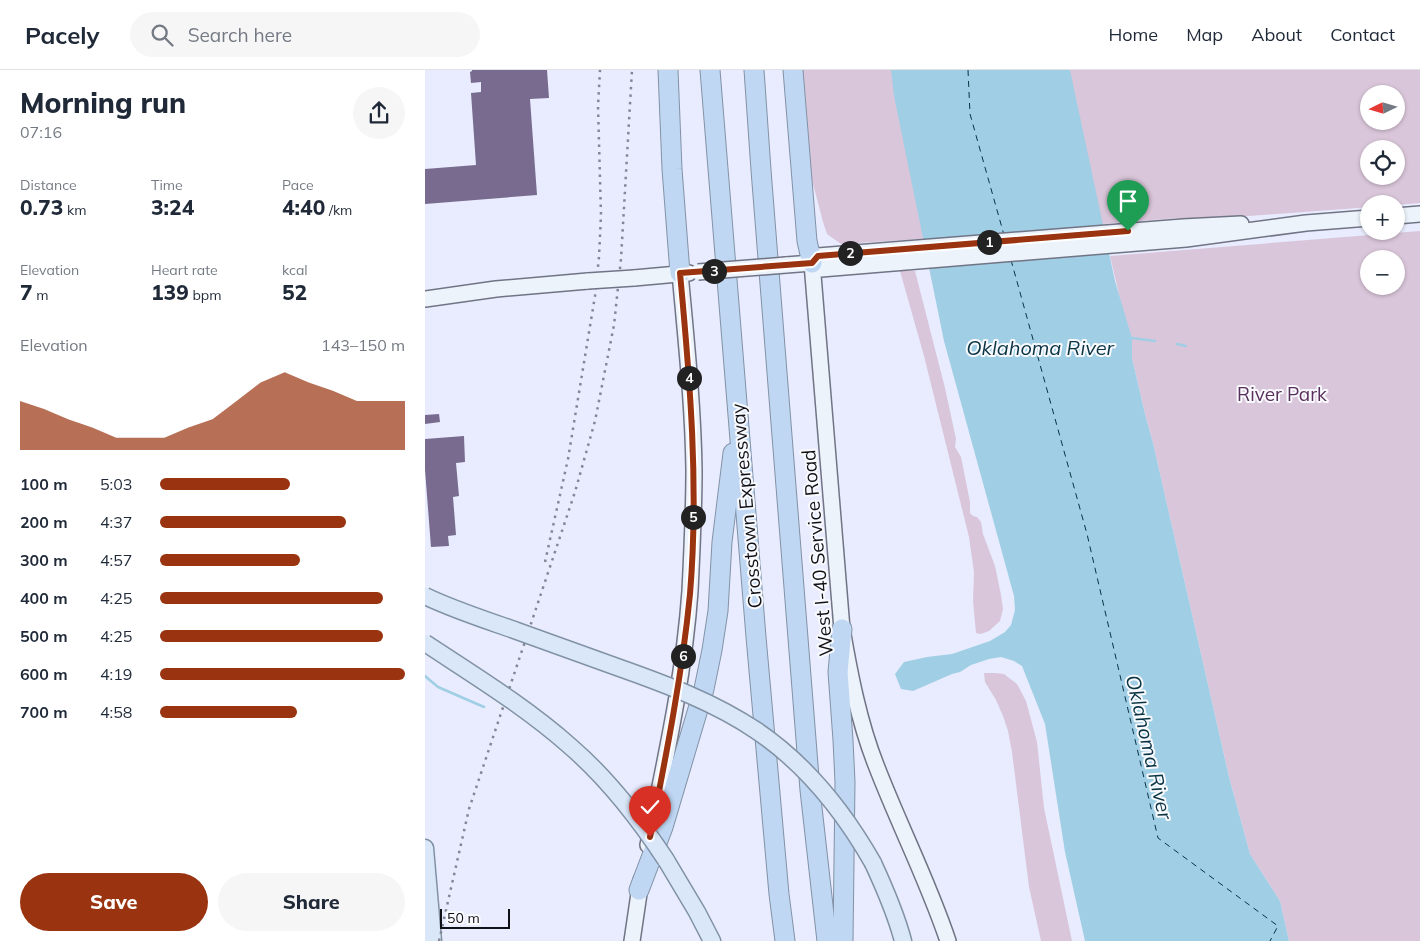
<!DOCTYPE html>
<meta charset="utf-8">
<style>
:root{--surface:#fff;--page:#f6f6f7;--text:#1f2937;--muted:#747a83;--line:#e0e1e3;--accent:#9a330f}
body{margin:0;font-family:Mulish,sans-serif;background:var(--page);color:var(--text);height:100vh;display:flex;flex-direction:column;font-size:19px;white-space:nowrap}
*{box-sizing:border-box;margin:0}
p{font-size:16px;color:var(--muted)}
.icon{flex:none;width:28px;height:28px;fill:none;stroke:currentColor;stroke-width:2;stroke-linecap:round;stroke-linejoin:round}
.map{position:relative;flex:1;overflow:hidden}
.sheet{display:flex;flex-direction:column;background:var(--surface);width:425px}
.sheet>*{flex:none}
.needle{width:32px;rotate:265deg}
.controls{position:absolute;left:935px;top:15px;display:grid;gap:10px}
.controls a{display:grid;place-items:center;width:45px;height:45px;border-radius:50%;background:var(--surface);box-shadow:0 1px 4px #0004;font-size:25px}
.scale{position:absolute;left:15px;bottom:12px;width:70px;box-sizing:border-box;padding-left:5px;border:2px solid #101117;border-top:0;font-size:14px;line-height:18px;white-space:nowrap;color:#101117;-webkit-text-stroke:4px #f9fafe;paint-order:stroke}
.pin{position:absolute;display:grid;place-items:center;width:42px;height:42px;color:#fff;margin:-51px -21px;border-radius:50% 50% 50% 0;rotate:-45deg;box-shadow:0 0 5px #0007}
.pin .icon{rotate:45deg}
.km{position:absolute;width:25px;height:25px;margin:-12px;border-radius:50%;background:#222;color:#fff;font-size:14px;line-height:25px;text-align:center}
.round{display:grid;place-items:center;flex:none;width:52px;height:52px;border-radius:26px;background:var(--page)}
.summary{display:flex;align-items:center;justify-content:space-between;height:85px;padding:0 20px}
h1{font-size:28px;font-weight:800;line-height:38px}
.figures{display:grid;grid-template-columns:repeat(3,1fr);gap:8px;height:85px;padding:5px 20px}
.figures div{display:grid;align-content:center}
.figures b{font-size:21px;font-weight:800}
.figures small{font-size:14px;font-weight:400}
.figures p{font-size:14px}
.chart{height:140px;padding:10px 20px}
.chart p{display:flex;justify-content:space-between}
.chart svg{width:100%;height:90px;margin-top:5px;fill:var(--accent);opacity:.7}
.cta{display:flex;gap:10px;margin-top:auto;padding:10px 20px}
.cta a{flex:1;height:58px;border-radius:30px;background:var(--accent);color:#fff;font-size:20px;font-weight:800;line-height:58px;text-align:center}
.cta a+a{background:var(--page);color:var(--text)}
ul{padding:0 20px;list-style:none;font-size:16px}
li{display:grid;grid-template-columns:80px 60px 1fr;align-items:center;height:38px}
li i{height:12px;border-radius:6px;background:var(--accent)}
header{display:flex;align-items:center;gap:30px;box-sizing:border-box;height:70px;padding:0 25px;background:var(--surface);border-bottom:1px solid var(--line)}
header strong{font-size:24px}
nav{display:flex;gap:28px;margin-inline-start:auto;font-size:18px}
.search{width:350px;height:45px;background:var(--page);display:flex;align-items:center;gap:12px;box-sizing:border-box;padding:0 18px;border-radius:28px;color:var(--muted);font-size:19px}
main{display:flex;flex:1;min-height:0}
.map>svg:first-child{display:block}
</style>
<header>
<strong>Pacely</strong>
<div class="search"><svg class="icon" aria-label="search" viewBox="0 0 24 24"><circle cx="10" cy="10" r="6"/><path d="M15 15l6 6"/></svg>Search here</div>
<nav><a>Home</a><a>Map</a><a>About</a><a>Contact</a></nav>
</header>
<main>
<section class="sheet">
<div class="summary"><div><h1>Morning run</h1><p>07:16</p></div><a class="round"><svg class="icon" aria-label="share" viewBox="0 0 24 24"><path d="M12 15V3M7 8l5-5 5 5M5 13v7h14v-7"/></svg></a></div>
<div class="figures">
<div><p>Distance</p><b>0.73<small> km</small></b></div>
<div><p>Time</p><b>3:24</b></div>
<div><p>Pace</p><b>4:40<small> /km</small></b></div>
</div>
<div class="figures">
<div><p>Elevation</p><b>7<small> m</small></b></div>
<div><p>Heart rate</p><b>139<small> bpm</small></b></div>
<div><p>kcal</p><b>52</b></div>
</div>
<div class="chart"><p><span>Elevation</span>143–150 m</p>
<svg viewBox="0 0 160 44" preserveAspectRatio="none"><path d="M0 44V20L10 24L20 29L30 33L40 38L50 38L60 38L70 33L80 29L90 20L100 11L110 6L120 11L130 15L140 20L150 20L160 20V44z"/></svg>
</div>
<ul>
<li><b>100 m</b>5:03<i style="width:53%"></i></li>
<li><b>200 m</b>4:37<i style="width:76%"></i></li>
<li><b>300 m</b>4:57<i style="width:57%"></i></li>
<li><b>400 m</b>4:25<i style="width:91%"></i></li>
<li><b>500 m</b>4:25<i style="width:91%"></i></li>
<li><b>600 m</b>4:19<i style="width:100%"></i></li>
<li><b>700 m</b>4:58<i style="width:56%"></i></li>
</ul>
<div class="cta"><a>Save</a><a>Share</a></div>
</section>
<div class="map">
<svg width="995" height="871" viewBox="0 0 995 871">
<rect width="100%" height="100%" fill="#e8ecfe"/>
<g fill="#dac6da" fill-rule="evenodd">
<path d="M377 0H995V133L971 135V134H944V137L933 138 757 151 753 148 480 170 416 174 402 164 398 152 387 110ZM944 24H971V51H944ZM944 79H971V106H944Z"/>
<path d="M995 161V871H864L855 831 825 784 804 707 728 373 720 344 707 288V268L697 237 685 186ZM944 189H971V216H944Z"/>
<path d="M475 201H490L520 318 531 369 530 377 536 387 545 432V443L548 446 552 447 556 452 558 464 570 496 576 525 578 539 575 551 564 561 556 564 551 563 548 531 549 502 544 467 499 286Z"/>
<path d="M559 603H570L579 604 592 614 601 631 612 672 619 738 647 871H616L604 817 587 682 583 661 578 646 571 630 560 612Z"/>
</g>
<path fill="#a0cee4" d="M466 0H645L690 211 707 268V288L720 344 728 373 804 707 825 784 855 831 864 871H660L640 782 620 654 597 596 589 591 576 587 564 589 546 595 535 602 527 604 488 621 476 619 470 604 479 592 502 587 527 584 565 571 580 562 586 555 590 540 589 526 519 271 469 26Z"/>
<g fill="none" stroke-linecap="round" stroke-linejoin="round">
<g stroke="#a0cee4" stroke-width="2.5">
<path d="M707 268 730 271"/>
<path d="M752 274 761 276"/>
<path d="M0 606 13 617 59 637"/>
</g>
<g stroke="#0a3444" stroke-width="1" stroke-dasharray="6 5" stroke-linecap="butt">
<path d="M543 0 545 44 579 165"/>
<path d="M586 190 662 464 733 768 853 856 845 871"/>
</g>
</g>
<g fill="#786b8f">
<path d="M47 0H122L124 28 105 29 112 125 0 134V99L51 95 46 23 56 22V12L46 13 45 2 47 1Z"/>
<path d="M14 344 15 352 0 354V345Z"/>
<path d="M39 366 40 392 31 393 34 426 28 427 31 465 23 466 24 476 6 477 0 400V369Z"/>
</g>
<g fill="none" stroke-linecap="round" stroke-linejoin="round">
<defs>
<g id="secondary">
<path d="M971 146 995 144"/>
<path d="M387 193 417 559C425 605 434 652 451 695 474 755 503 811 523 871"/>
<path d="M387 193 393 186 758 157 816 154"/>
<path d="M361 195 387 193 396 199 761 169 881 153 944 148"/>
<path d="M209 208 264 203"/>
<path d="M0 229 71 219 163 211"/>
<path d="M223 775C240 691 259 607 265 521 267 481 269 440 269 400 268 334 261 269 255 203"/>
<path d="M207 871 216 810"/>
</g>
<g id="primary">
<path d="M0 778 8 871"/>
<path d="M241 790 272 842 287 871"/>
<path d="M448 793C460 819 471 844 478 871"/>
</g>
<g id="motorway">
<path d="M243 0 247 99 255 203"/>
<path d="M285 0 331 567 354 824 360 871"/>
<path d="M329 0 336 100 385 720 402 871"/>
<path d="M368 0 382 171 387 193"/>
<path d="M417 559 413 602 418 670 420 712 418 871"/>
<path d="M214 820 238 757 279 619 287 580 293 541 297 472 308 383"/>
</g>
</defs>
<use href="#secondary" stroke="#717484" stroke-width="18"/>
<use href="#primary" stroke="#8292a6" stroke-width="19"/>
<use href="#motorway" stroke="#8292a6" stroke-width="21"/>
<use href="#secondary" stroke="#ecf3fb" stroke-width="15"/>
<use href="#primary" stroke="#d9e7f8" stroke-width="16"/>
<use href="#motorway" stroke="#bfd7f3" stroke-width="19"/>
<g stroke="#848693" stroke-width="2.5" stroke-dasharray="2.5 5" stroke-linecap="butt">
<path d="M120 492 143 389 170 226 174 187 176 145 173 36 175 0"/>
<path d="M14 871 44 739 150 422 170 351 189 255 196 189 207 0"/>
</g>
<defs>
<g id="secondary-bridge">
<path d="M273 202 361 195"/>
<path d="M163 211 209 208"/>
</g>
<g id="primary-bridge">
<path d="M0 526C29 540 61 550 92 561 125 573 158 585 192 597 240 614 289 632 332 661 382 695 419 742 448 793"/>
<path d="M0 573C50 606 101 637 146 677 183 709 214 749 241 790"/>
</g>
</defs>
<use href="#secondary-bridge" stroke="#717484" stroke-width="18" stroke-linecap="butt"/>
<use href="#primary-bridge" stroke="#8292a6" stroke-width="19" stroke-linecap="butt"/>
<use href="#secondary-bridge" stroke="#ecf3fb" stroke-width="15"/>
<use href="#primary-bridge" stroke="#d9e7f8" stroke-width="16"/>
</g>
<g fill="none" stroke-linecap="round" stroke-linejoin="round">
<defs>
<path id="route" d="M225 767C241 686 257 606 265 524 274 417 265 310 255 203L387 193 393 186 703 161"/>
</defs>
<use href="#route" stroke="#fff" stroke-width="10"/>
<use href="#route" stroke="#9a330f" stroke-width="6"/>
</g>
<g text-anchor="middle" stroke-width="4" stroke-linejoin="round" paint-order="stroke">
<g font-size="19" fill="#59305b" stroke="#f9fafe">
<text x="857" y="331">River Park</text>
</g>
<g font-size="19" fill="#101117" stroke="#f9fafe">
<text transform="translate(321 436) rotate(-95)" y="7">Crosstown Expressway</text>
<text transform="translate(392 483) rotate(-95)" y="7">West I-40 Service Road</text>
</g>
<g font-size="20" font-style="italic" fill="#0a3444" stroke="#f9fafe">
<text x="615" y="285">Oklahoma River</text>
<text transform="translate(724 677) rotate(77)" y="7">Oklahoma River</text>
</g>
</g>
</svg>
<div class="controls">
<a><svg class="needle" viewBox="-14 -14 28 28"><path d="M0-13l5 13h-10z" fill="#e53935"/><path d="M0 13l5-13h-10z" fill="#747a83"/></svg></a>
<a><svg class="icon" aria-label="locate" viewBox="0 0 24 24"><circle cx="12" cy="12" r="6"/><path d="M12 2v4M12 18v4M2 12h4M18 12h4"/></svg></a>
<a>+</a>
<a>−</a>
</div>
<div class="scale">50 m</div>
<div class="pin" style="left:703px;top:161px;background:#1e9e55"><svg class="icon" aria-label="arrive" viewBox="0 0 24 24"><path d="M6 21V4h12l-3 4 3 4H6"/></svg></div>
<div class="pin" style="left:225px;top:767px;background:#d93025"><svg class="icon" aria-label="check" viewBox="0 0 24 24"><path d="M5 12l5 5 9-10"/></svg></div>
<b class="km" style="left:564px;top:172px">1</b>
<b class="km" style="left:425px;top:183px">2</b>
<b class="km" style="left:289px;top:201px">3</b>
<b class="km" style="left:264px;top:308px">4</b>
<b class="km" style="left:268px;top:447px">5</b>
<b class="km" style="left:258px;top:586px">6</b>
</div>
</main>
